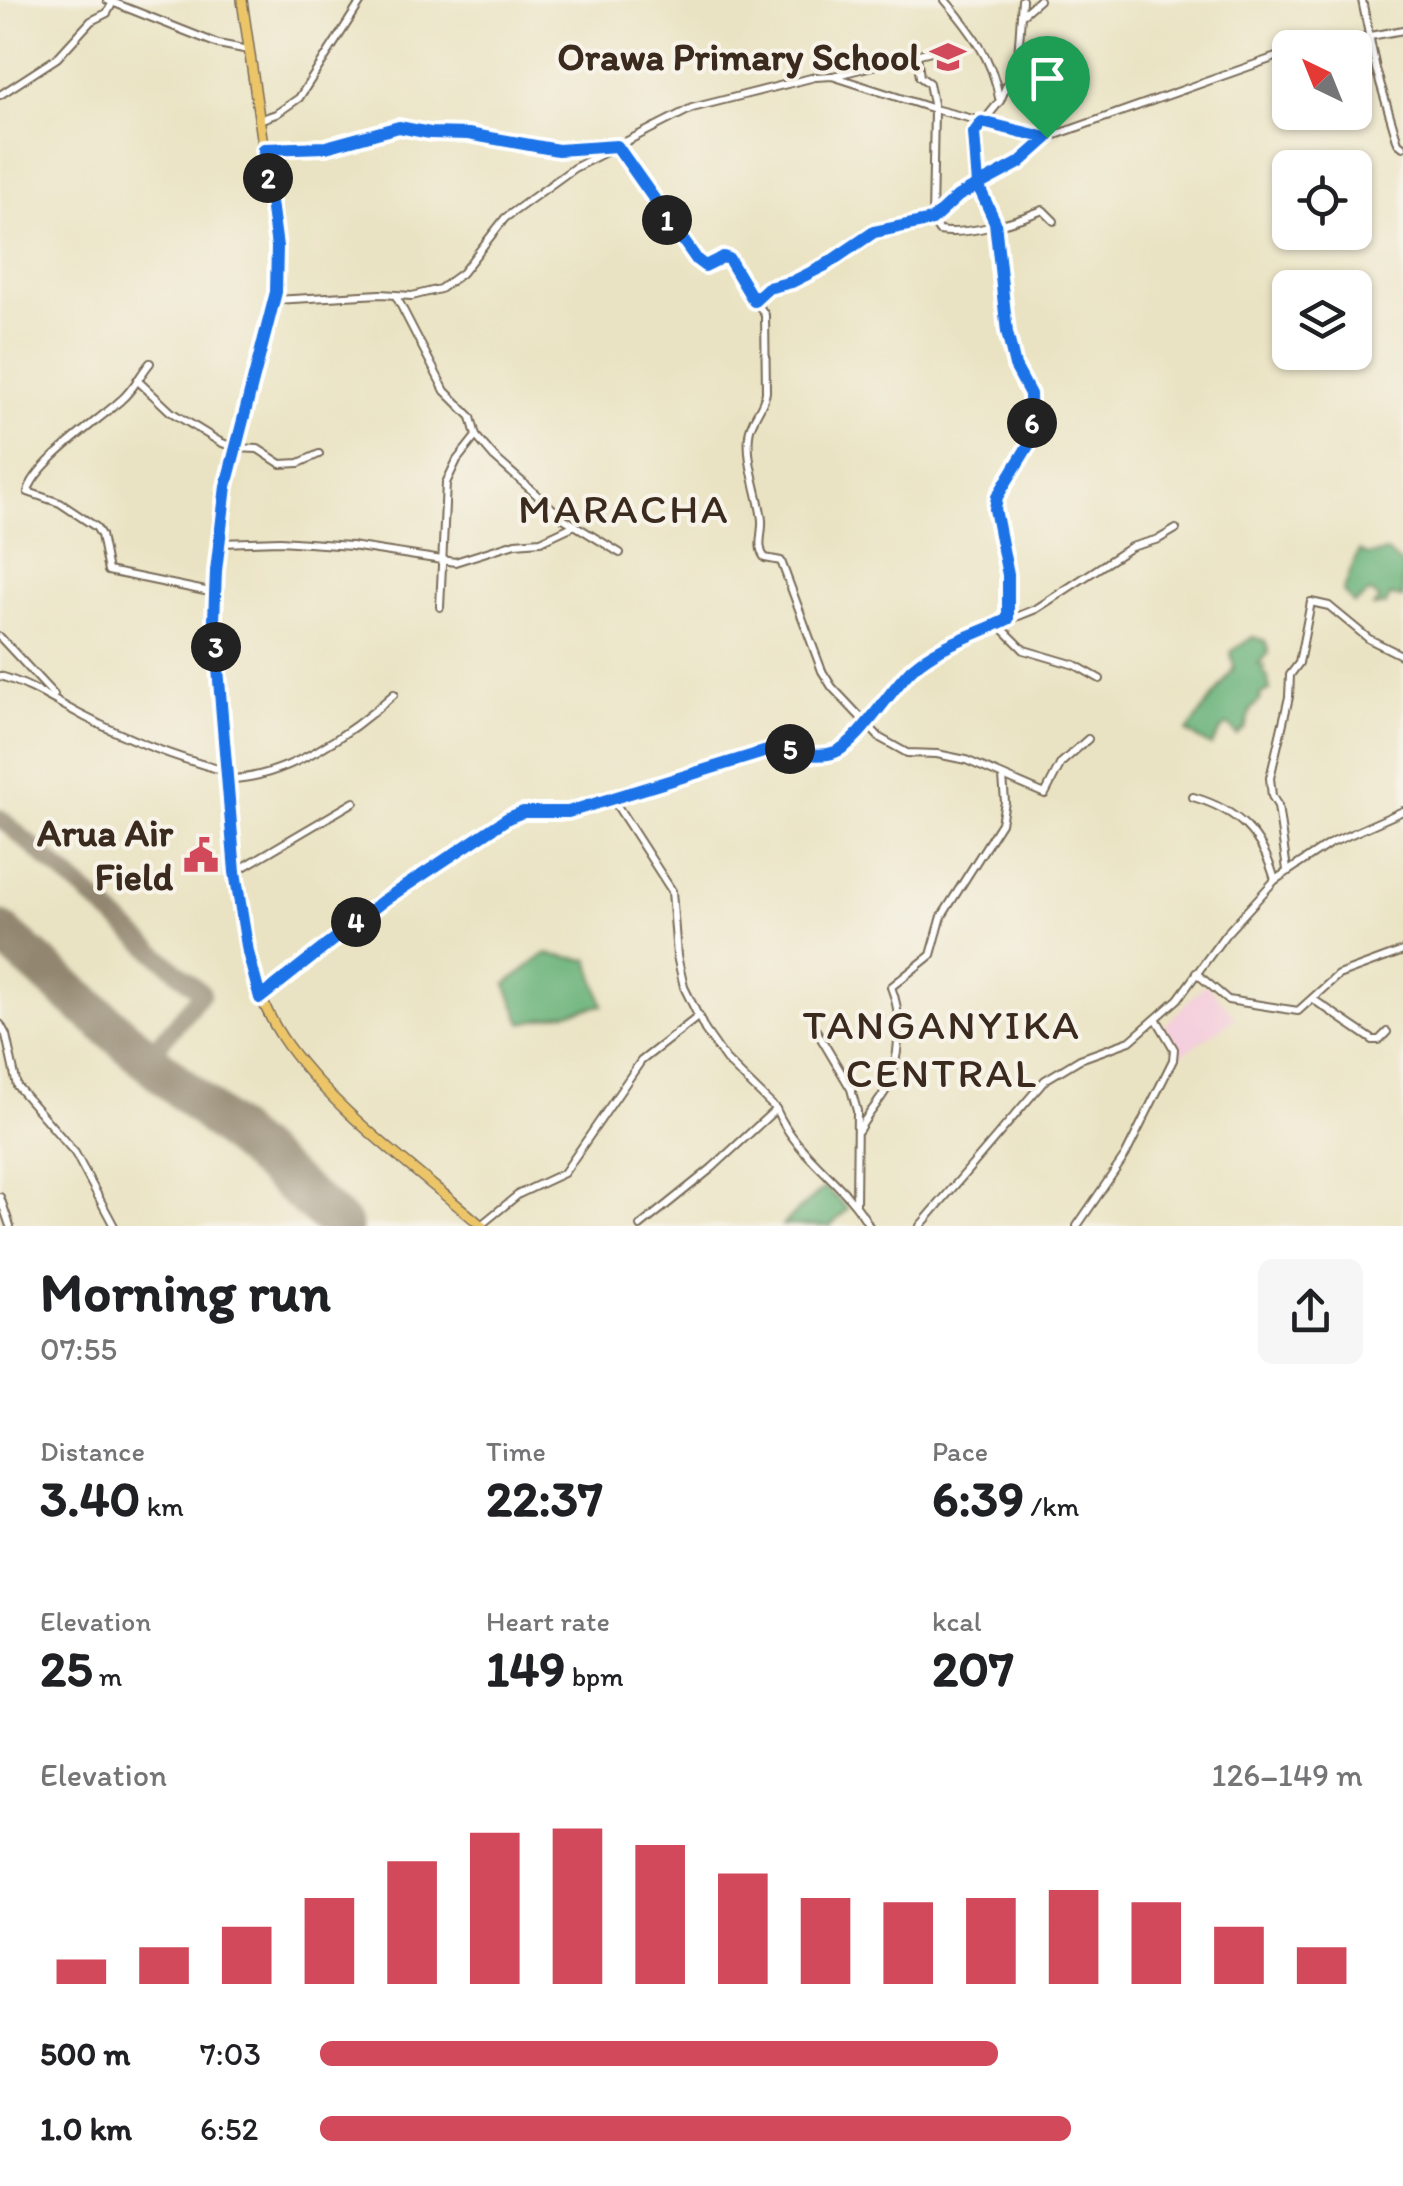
<!DOCTYPE html>
<meta charset="utf-8">
<style>
:root{--surface:#fff;--page:#f6f6f6;--text:#202124;--muted:#757577;--accent:#d1495b}
body{margin:0;font-family:Itim,sans-serif;background:var(--page);color:var(--text);height:100vh;display:flex;flex-direction:column;font-size:38px;white-space:nowrap}
*{box-sizing:border-box;margin:0}
p{font-size:32px;color:var(--muted)}
.icon{flex:none;width:55px;height:55px;fill:none;stroke:currentColor;stroke-width:2;stroke-linecap:round;stroke-linejoin:round}
.map{position:relative;height:1226px;overflow:hidden}
.side{display:flex;flex-direction:column;background:var(--surface);flex:1}
.side>*{flex:none}
.needle{width:65px;rotate:317deg}
.controls{position:absolute;left:1272px;top:30px;display:grid;gap:20px}
.controls a{display:grid;place-items:center;width:100px;height:100px;border-radius:15px;background:var(--surface);box-shadow:0 2px 8px #0004;font-size:50px}
.pin{position:absolute;display:grid;place-items:center;width:85px;height:85px;color:#fff;margin:-102px -42px;border-radius:50% 50% 50% 0;rotate:-45deg;box-shadow:0 0 10px #0007}
.pin .icon{rotate:45deg}
.km{position:absolute;width:50px;height:50px;margin:-25px;border-radius:50%;background:#222;color:#fff;font-size:28px;line-height:50px;text-align:center}
.round{display:grid;place-items:center;flex:none;width:105px;height:105px;border-radius:15px;background:var(--page)}
.headline{display:flex;align-items:center;justify-content:space-between;height:170px;padding:0 40px}
h1{font-size:55px;font-weight:700;line-height:75px}
.metrics{display:grid;grid-template-columns:repeat(3,1fr);gap:15px;height:170px;padding:10px 40px}
.metrics div{display:grid;align-content:center}
.metrics b{font-size:50px;font-weight:700}
.metrics small{font-size:28px;font-weight:400}
.metrics p{font-size:28px}
.chart{height:280px;padding:20px 40px}
.chart p{display:flex;justify-content:space-between}
.chart svg{width:100%;height:180px;margin-top:10px;stroke:var(--accent);stroke-width:6}
ul{padding:0 40px;list-style:none;font-size:32px}
li{display:grid;grid-template-columns:160px 120px 1fr;align-items:center;height:75px}
li i{height:25px;border-radius:12px;background:var(--accent)}
.map>svg:first-child{display:block}
</style>
<div class="map">
<svg width="1403" height="1226" viewBox="0 0 1403 1226">
<rect width="100%" height="100%" fill="#f7f3e8"/>
<filter id="ink" filterUnits="userSpaceOnUse"><feTurbulence type="fractalNoise" baseFrequency=".01" numOctaves="2"/><feDisplacementMap in="SourceGraphic" scale="20" xChannelSelector="R" yChannelSelector="G"/><feConvolveMatrix kernelMatrix="1 2 1 2 8 2 1 2 1" color-interpolation-filters="sRGB"/></filter>
<filter id="wash" filterUnits="userSpaceOnUse"><feTurbulence type="fractalNoise" baseFrequency=".0048" numOctaves="4" result="noise"/><feDisplacementMap in="SourceGraphic" scale="40" xChannelSelector="R" yChannelSelector="G"/><feGaussianBlur stdDeviation="2.25" result="paint"/><feColorMatrix in="noise" values="0 0 0 0 0 0 0 0 0 0 0 0 0 0 0 0 0 1.4 0 .05"/><feComposite in="paint" operator="in"/></filter>
<g filter="url(#wash)">
<rect width="100%" height="100%" fill="#eae3c3"/>
<path fill="#f4cfdd" d="M1206 983 1236 1018 1181 1055 1164 1026Z"/>
<g fill="#6ab37a" stroke="#526e4c" stroke-width="2.5">
<path d="M1359 551 1368 555 1387 552 1403 566V598L1390 596 1386 605 1373 607 1380 599 1370 592 1354 604 1343 592C1349 578 1351 566 1359 551Z"/>
<path d="M1253 637 1265 641 1269 653 1258 664 1264 666 1263 673 1267 675 1270 690 1259 695 1261 699 1251 709 1245 728 1237 735 1230 726H1224L1211 746 1187 732 1234 668 1231 652Z"/>
<path d="M545 954 589 960 603 1005 522 1023 506 984Z"/>
<path d="M825 1187 848 1209 830 1226 782 1225Z"/>
</g>
<g fill="none" stroke-linecap="round" stroke-linejoin="round">
<path stroke="#928670" stroke-width="18" d="M0 818 202 993 147 1059"/>
<path stroke="#928670" stroke-width="42" d="M0 932 341 1226"/>
</g>
</g>
<g filter="url(#ink)">
<g fill="none" stroke-linecap="round" stroke-linejoin="round">
<defs>
<g id="minor">
<path d="M107 0 218 44 249 50"/>
<path d="M945 0C970 29 993 59 999 98"/>
<path d="M1362 0 1376 69 1398 143 1403 147"/>
<path d="M1024 13 1039 0"/>
<path d="M1305 48 1403 30"/>
<path d="M833 76 943 48"/>
<path d="M0 95 57 58 91 21 107 13 113 2"/>
<path d="M259 120 276 114 299 98 362 0"/>
<path d="M1046 139 1019 163 958 196 932 220 939 231C967 236 1016 221 1043 210L1054 221"/>
<path d="M264 149 326 147 399 127 429 133 468 134 557 150 617 146 697 260 705 266 723 257 729 259 765 315 766 392C764 408 750 419 749 435 746 463 759 493 762 520 763 534 756 547 765 558L781 561 822 671 832 687 880 738 907 753 937 754 966 760 1045 794 1061 763 1088 739"/>
<path d="M396 296 445 391 471 417 476 436 494 457 563 518 620 553"/>
<path d="M275 300 380 294 412 296 440 289 462 273 505 218 574 168 692 108 815 77 832 76 934 109 1047 138 1290 52"/>
<path d="M754 301 768 288 792 282 824 266 874 233 932 220 934 109 929 83 920 77 917 55"/>
<path d="M150 363C140 375 133 390 121 400 99 420 33 465 28 492L60 503 96 527 101 535 108 571 215 593"/>
<path d="M137 380 171 412 220 442 235 448 258 449 281 464 299 463 319 454"/>
<path d="M219 543 280 541 351 546 455 562 515 543 541 541 575 525"/>
<path d="M440 607 446 483 457 460 476 436"/>
<path d="M1009 619 1008 575 995 509 997 497 1031 441 1029 395 1015 365 1007 332 995 221 977 185 974 133 1000 101 1018 58 1022 0"/>
<path d="M998 624 1024 650 1075 665 1100 679"/>
<path d="M0 637 54 695"/>
<path d="M0 676C32 685 56 702 85 717 129 740 177 758 225 771"/>
<path d="M226 779C284 780 353 732 394 694"/>
<path d="M1193 797C1238 810 1262 834 1275 880"/>
<path d="M612 798 672 891 677 956 684 987 705 1030 726 1060 776 1109 712 1168 640 1226"/>
<path d="M1287 870 1278 806 1272 796 1270 778 1289 697 1290 675 1299 663 1311 602 1329 606 1369 639 1403 656"/>
<path d="M235 872 354 802"/>
<path d="M1196 973 1228 1000 1298 1011 1338 975 1403 951"/>
<path d="M262 998 383 901 508 818 523 812 568 811 767 751 783 748 825 755 838 751 849 744 883 699 927 657 944 646 1036 609 1131 547 1159 539 1176 529"/>
<path d="M1314 1000 1373 1040H1379L1387 1032"/>
<path d="M0 1024 6 1035 17 1086 75 1153 114 1226"/>
<path d="M816 1030 851 1089 857 1111 856 1205"/>
<path d="M776 1109C797 1158 847 1183 869 1226"/>
<path d="M859 1130C866 1116 878 1104 886 1090 900 1061 903 1016 891 987L931 955 942 916 1001 823 1005 802 1003 777"/>
<path d="M0 1197 10 1226"/>
<path d="M481 1225 519 1194 564 1173 641 1061 699 1016"/>
<path d="M920 1226 1045 1080 1080 1059 1130 1041 1178 999 1225 935 1275 880 1329 844 1403 811"/>
<path d="M1077 1226 1125 1156 1173 1060 1174 1049 1157 1020"/>
</g>
<path id="primary" d="M242 0 275 227C285 318 241 403 225 492 208 595 218 697 228 800 236 883 237 976 288 1046 337 1113 419 1172 482 1226"/>
</defs>
<use href="#minor" stroke="#786b58" stroke-width="10"/>
<use href="#primary" stroke="#786b58" stroke-width="12"/>
<use href="#minor" stroke="#fff" stroke-width="6"/>
<use href="#primary" stroke="#ecc569" stroke-width="9"/>
</g>
</g>
<g fill="none" stroke-linecap="round" stroke-linejoin="round" filter="url(#ink)">
<defs>
<path id="route" d="M1047 138 1019 163 958 196 932 220 874 232 824 266 792 282 768 288 754 301 729 259 723 257 705 266 697 260 617 146 558 150 468 134 430 133 399 127 326 147 264 149 277 247 276 292 226 486 216 571 214 620 235 872 248 952 260 998 383 901 508 818 523 812H568L767 751C789 748 815 760 835 752 859 743 890 689 913 668 940 644 976 635 1008 619V575L995 509 997 497 1031 441 1030 394 1015 366 1007 332 995 222 978 185 974 133 982 122 1047 138"/>
</defs>
<use href="#route" stroke="#fff" stroke-width="20"/>
<use href="#route" stroke="#1a73e8" stroke-width="12"/>
</g>
<defs>
<symbol id="school-bare" viewBox="-9 -9 18 18"><path d="M0-5L7-2L0 1L-7-2ZM-4 1L0 2.5L4 1V4Q0 6-4 4Z" fill="#d1495b" stroke="#f7f3e8" stroke-width="2.5" paint-order="stroke"/></symbol>
<symbol id="civic-bare" viewBox="-9 -9 18 18"><path d="M-.6-6.5H3V-4.5H.6V-3L4-1V1h2V6H-6V1h2V-1L-.6-3ZM-1.2 2.5V6h2.4V2.5Z" fill="#d1495b" stroke="#f7f3e8" stroke-width="2.5" paint-order="stroke"/></symbol>
</defs>
<g fill-rule="evenodd">
<use href="#school-bare" x="923" y="32" width="50" height="50"/>
<use href="#civic-bare" x="176" y="830" width="50" height="50"/>
</g>
<g text-anchor="middle" stroke-width="8" stroke-linejoin="round" paint-order="stroke">
<g font-size="38" font-weight="bold" fill="#3b2a1e" stroke="#f7f3e8" text-anchor="end">
<text x="920" y="70">Orawa Primary School</text>
<text x="173" y="846">Arua Air<tspan x="173" dy="44">Field</tspan></text>
</g>
<g font-size="42" letter-spacing="2.5" fill="#3b2a1e" stroke="#f7f3e8">
<text x="624" y="523">MARACHA</text>
<text x="942" y="1039">TANGANYIKA<tspan x="942" dy="48">CENTRAL</tspan></text>
</g>
</g>
</svg>
<div class="controls">
<a><svg class="needle" viewBox="-14 -14 28 28"><path d="M0-13l5 13h-10z" fill="#e53935"/><path d="M0 13l5-13h-10z" fill="#757577"/></svg></a>
<a><svg class="icon" aria-label="locate" viewBox="0 0 24 24"><circle cx="12" cy="12" r="6"/><path d="M12 2v4M12 18v4M2 12h4M18 12h4"/></svg></a>
<a><svg class="icon" aria-label="layers" viewBox="0 0 24 24"><path d="M12 4l9 5-9 5-9-5zM3 14l9 5 9-5"/></svg></a>
</div>
<div class="pin" style="left:1047px;top:138px;background:#1e9e55"><svg class="icon" aria-label="arrive" viewBox="0 0 24 24"><path d="M6 21V4h12l-3 4 3 4H6"/></svg></div>
<b class="km" style="left:667px;top:220px">1</b>
<b class="km" style="left:268px;top:178px">2</b>
<b class="km" style="left:216px;top:647px">3</b>
<b class="km" style="left:356px;top:922px">4</b>
<b class="km" style="left:790px;top:749px">5</b>
<b class="km" style="left:1032px;top:423px">6</b>
</div>
<section class="side">
<div class="headline"><div><h1>Morning run</h1><p>07:55</p></div><a class="round"><svg class="icon" aria-label="share" viewBox="0 0 24 24"><path d="M12 15V3M7 8l5-5 5 5M5 13v7h14v-7"/></svg></a></div>
<div class="metrics">
<div><p>Distance</p><b>3.40<small> km</small></b></div>
<div><p>Time</p><b>22:37</b></div>
<div><p>Pace</p><b>6:39<small> /km</small></b></div>
</div>
<div class="metrics">
<div><p>Elevation</p><b>25<small> m</small></b></div>
<div><p>Heart rate</p><b>149<small> bpm</small></b></div>
<div><p>kcal</p><b>207</b></div>
</div>
<div class="chart"><p><span>Elevation</span>126–149 m</p>
<svg viewBox="0 0 160 44" preserveAspectRatio="none"><path d="M5 44V38M15 44V35M25 44V30M35 44V23M45 44V14M55 44V7M65 44V6M75 44V10M85 44V17M95 44V23M105 44V24M115 44V23M125 44V21M135 44V24M145 44V30M155 44V35"/></svg>
</div>
<ul>
<li><b>500 m</b>7:03<i style="width:65%"></i></li>
<li><b>1.0 km</b>6:52<i style="width:72%"></i></li>
</ul>
</section>
